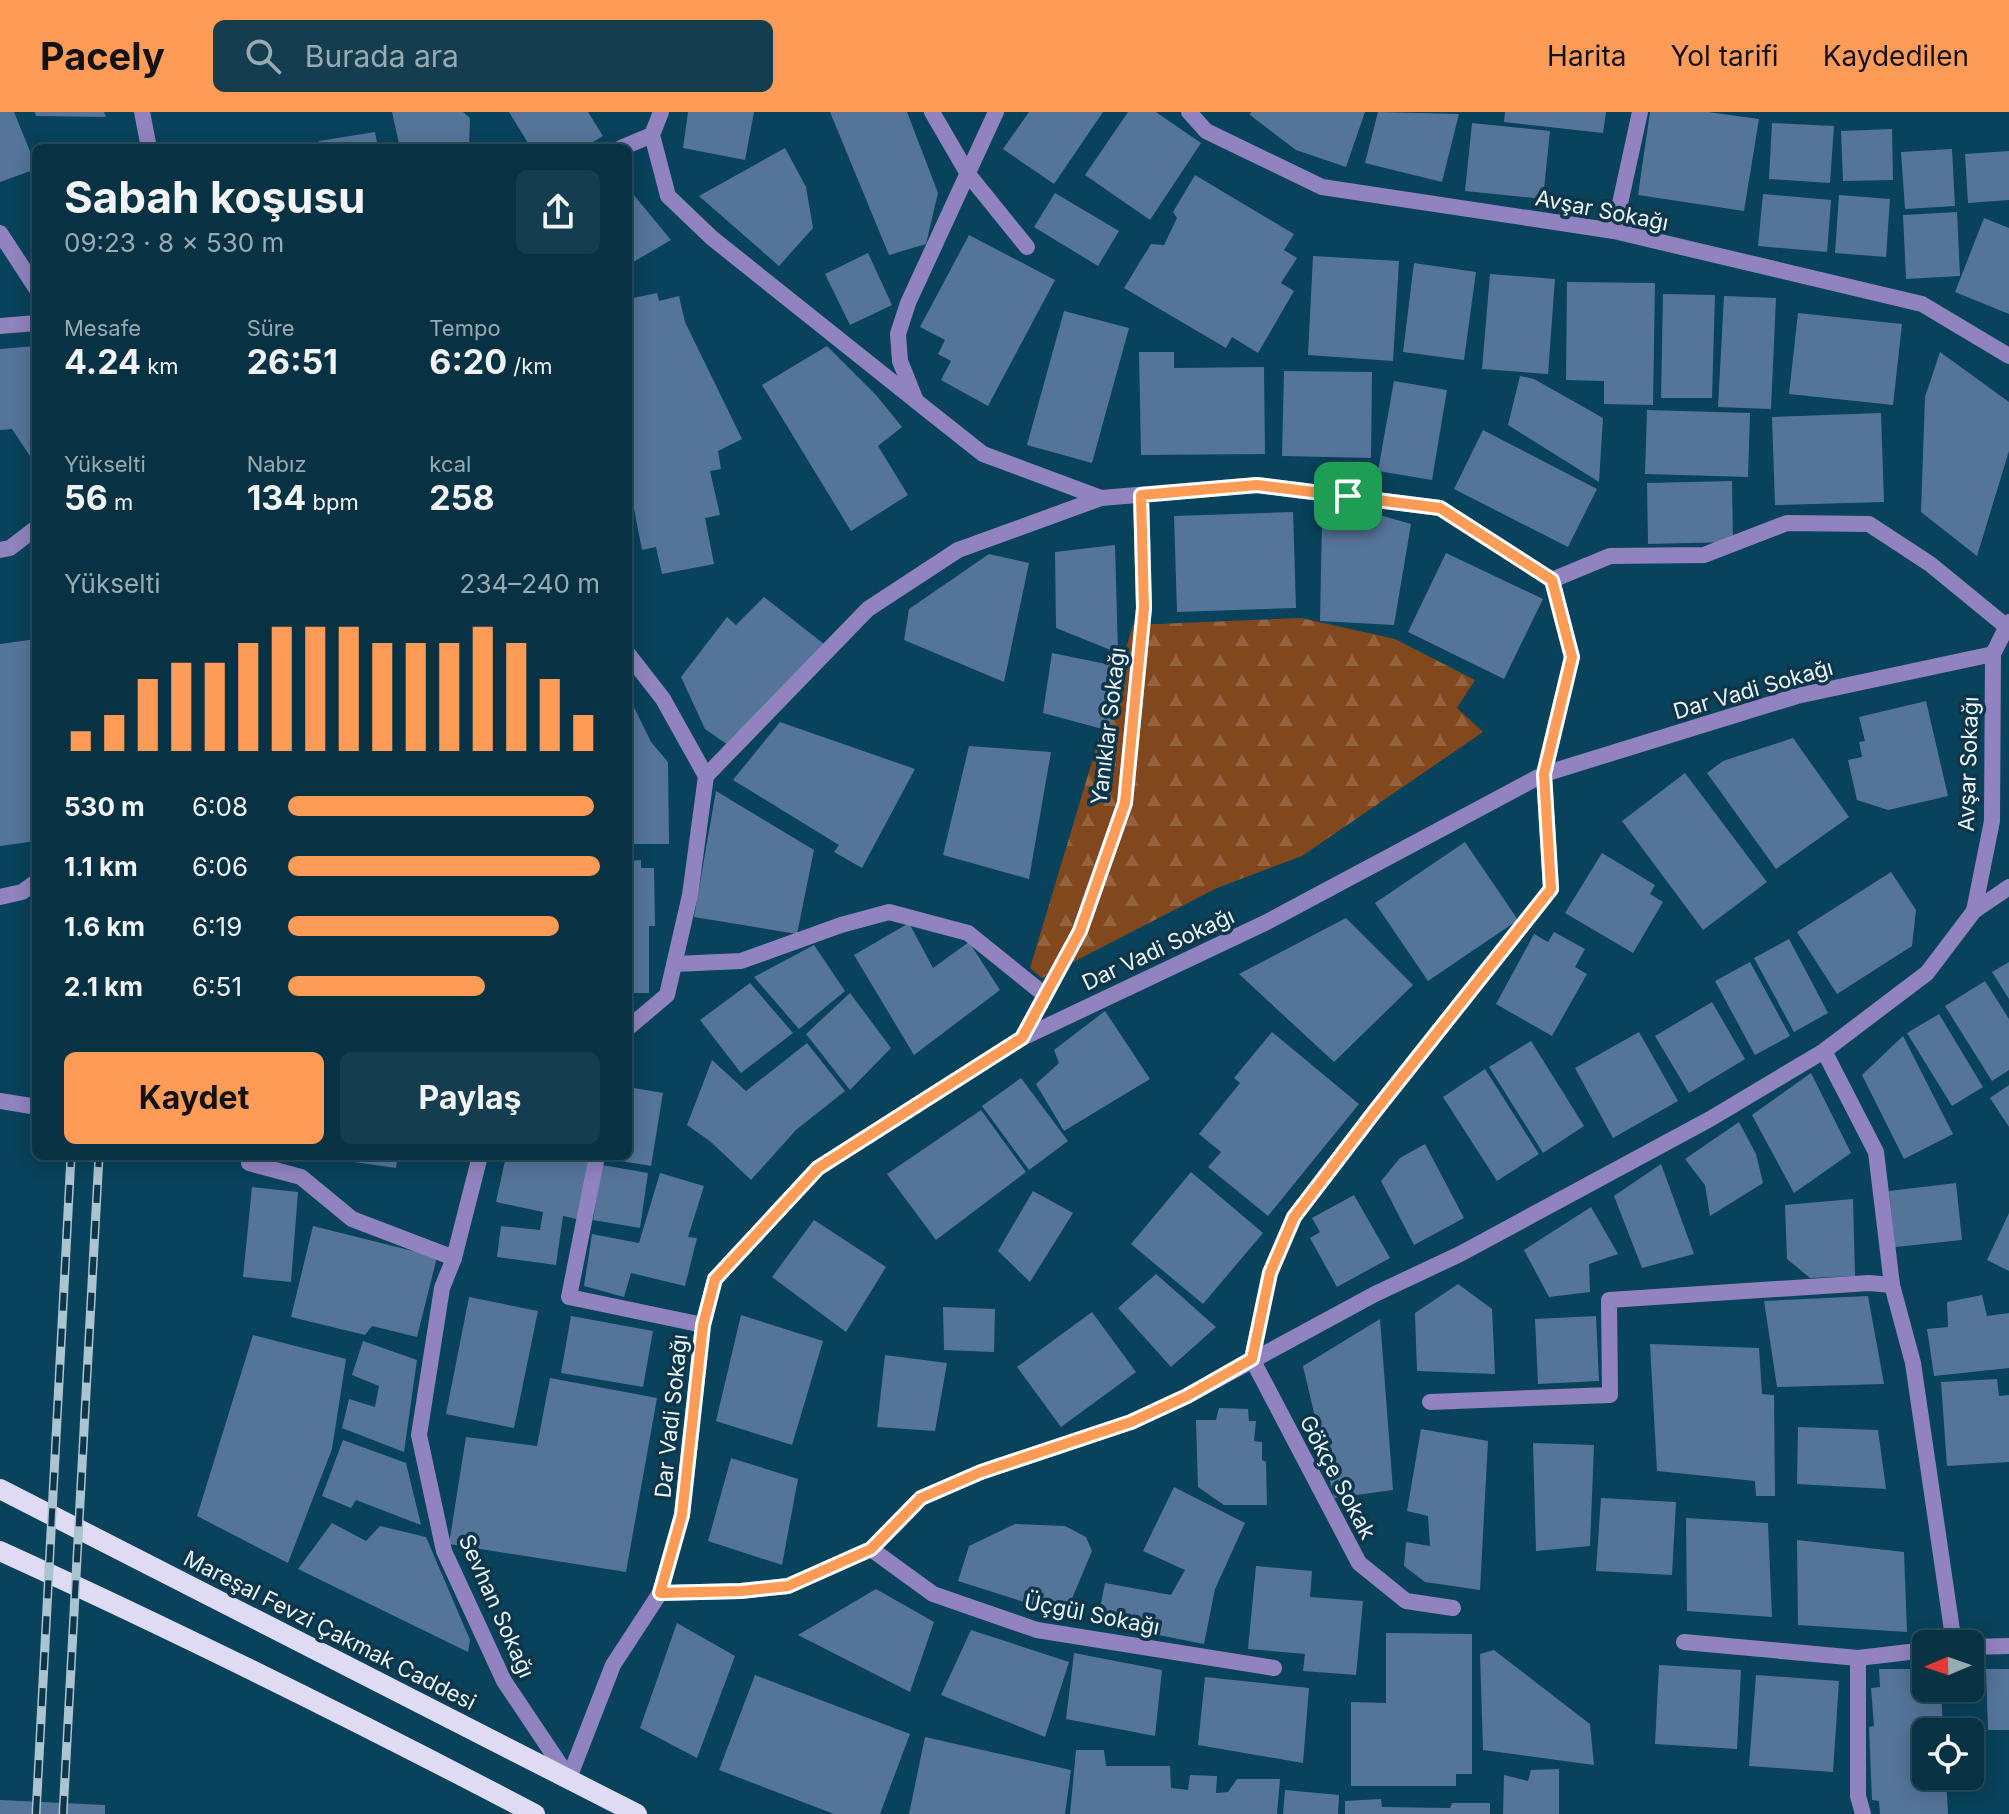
<!DOCTYPE html>
<html lang="tr">
<meta charset="utf-8">
<style>
:root{--surface:#063244;--page:#143e4f;--text:#f1f3f6;--muted:#98aab2;--line:#274d5d;--accent:#fe9c57}
body{margin:0;font-family:Inter,sans-serif;background:var(--page);color:var(--text);height:100vh;display:flex;flex-direction:column;font-size:30px;white-space:nowrap}
*{box-sizing:border-box;margin:0}
p{font-size:26px;color:var(--muted)}
.icon{flex:none;width:44px;height:44px;fill:none;stroke:currentColor;stroke-width:2;stroke-linecap:round;stroke-linejoin:round}
.map{position:relative;flex:1;overflow:hidden}
.side{position:absolute;left:32px;top:32px;width:600px;height:1016px;display:flex;flex-direction:column;background:var(--surface);border-radius:12px;box-shadow:0 4px 20px #0003,0 0 0 2px var(--line)}
.side>*{flex:none}
.needle{width:52px;rotate:268deg}
.fabs{position:absolute;left:1912px;top:1518px;display:grid;gap:16px}
.fabs a{display:grid;place-items:center;width:72px;height:72px;border-radius:12px;background:var(--surface);box-shadow:0 4px 20px #0003,0 0 0 2px var(--line);font-size:40px}
.pin{position:absolute;display:grid;place-items:center;width:68px;height:68px;color:#fff;margin:-34px;border-radius:16px;box-shadow:0 4px 12px #0006}
.round{display:grid;place-items:center;flex:none;width:84px;height:84px;border-radius:12px;background:var(--page)}
.summary{display:flex;align-items:center;justify-content:space-between;height:136px;padding:0 32px}
h1{font-size:44px;font-weight:700;line-height:60px}
.stats{display:grid;grid-template-columns:repeat(3,1fr);gap:12px;height:136px;padding:8px 32px}
.stats div{display:grid;align-content:center}
.stats b{font-size:34px;font-weight:700}
.stats small{font-size:22px;font-weight:400}
.stats p{font-size:22px}
.chart{height:224px;padding:16px 32px}
.chart p{display:flex;justify-content:space-between}
.chart svg{width:100%;height:144px;margin-top:8px;stroke:var(--accent);stroke-width:6}
.primary-button{display:flex;gap:16px;margin-top:auto;padding:16px 32px}
.primary-button a{flex:1;height:92px;border-radius:12px;background:var(--accent);color:#111;font-size:32px;font-weight:700;line-height:92px;text-align:center}
.primary-button a+a{background:var(--page);color:var(--text)}
ul{padding:0 32px;list-style:none;font-size:26px}
li{display:grid;grid-template-columns:128px 96px 1fr;align-items:center;height:60px}
li i{height:20px;border-radius:10px;background:var(--accent)}
header{display:flex;align-items:center;gap:48px;box-sizing:border-box;height:112px;padding:0 40px;background:var(--accent);color:#111}
header strong{font-size:38px}
nav{display:flex;gap:44px;margin-inline-start:auto;font-size:28px}
.search{width:560px;height:72px;background:var(--page);display:flex;align-items:center;gap:20px;box-sizing:border-box;padding:0 28px;border-radius:12px;color:var(--muted);font-size:30px}
.map>svg:first-child{display:block}
</style>
<header>
<strong>Pacely</strong>
<div class="search"><svg class="icon" aria-label="search" viewBox="0 0 24 24"><circle cx="10" cy="10" r="6"/><path d="M15 15l6 6"/></svg>Burada ara</div>
<nav><a>Harita</a><a>Yol tarifi</a><a>Kaydedilen</a></nav>
</header>
<div class="map">
<svg width="2009" height="1702" viewBox="0 0 2009 1702">
<defs>
<pattern id="forest-firs" width="22" height="20" patternUnits="userSpaceOnUse" patternTransform="scale(2)"><rect width="22" height="20" fill="#82481d"/><path d="M5 1l3.5 6h-7zM16 11l3.5 6h-7z" fill="#94633f"/></pattern>
</defs>
<rect width="100%" height="100%" fill="#08425b"/>
<path fill="url(#forest-firs)" d="M1301 506 1395 527 1475 568 1457 596 1483 620 1302 744 1217 776 1042 866 1030 856 1133 513Z"/>
<g fill="#55749a">
<path d="M0 0H14L36 54V57L0 70Z"/>
<path d="M35 0H104L106 5 36 4Z"/>
<path d="M392 0H463L470 6 469 36H400Z"/>
<path d="M509 0H588L603 24 583 36H531Z"/>
<path d="M688 0H754L745 48 683 36Z"/>
<path d="M830 0H907L938 81 926 132 889 143Z"/>
<path d="M1029 0H1103L1054 72 1003 37Z"/>
<path d="M1128 0H1156L1201 31 1150 108 1085 63Z"/>
<path d="M1251 0H1365L1346 55 1296 38 1250 3Z"/>
<path d="M1378 0 1459 2 1442 70 1365 51Z"/>
<path d="M1505 0H1606L1603 21 1504 10Z"/>
<path d="M1650 0H1708L1759 7 1744 99 1638 83Z"/>
<path d="M1472 11 1550 19 1543 87 1465 79Z"/>
<path d="M1772 11 1834 14 1830 71 1769 67Z"/>
<path d="M1892 17 1893 68 1843 69 1841 19Z"/>
<path d="M375 20 378 36H317L319 29Z"/>
<path d="M785 36 806 75 813 116 779 154 699 84Z"/>
<path d="M1952 37 1955 94 1905 97 1901 40Z"/>
<path d="M2009 39V88L1968 91 1965 42Z"/>
<path d="M1195 63 1294 122 1284 138 1297 146 1281 171 1294 179 1258 241 1232 225 1226 236 1124 176 1151 132 1164 133 1177 106 1173 100Z"/>
<path d="M628 76 671 128 628 153Z"/>
<path d="M1055 81 1119 119 1098 154 1034 115Z"/>
<path d="M1763 82 1831 88 1827 140 1758 134Z"/>
<path d="M1839 83 1890 87 1886 145 1835 141Z"/>
<path d="M1957 100 1960 164 1906 167 1903 103Z"/>
<path d="M1984 106 2009 116V202L1955 180Z"/>
<path d="M969 123 1055 168 988 294 941 268 951 249 938 242 945 228 920 215Z"/>
<path d="M868 141 892 193 850 213 825 162Z"/>
<path d="M1313 144 1399 149 1393 249 1308 243Z"/>
<path d="M1414 151 1476 160 1464 248 1403 240Z"/>
<path d="M1490 162 1555 167 1548 262 1482 257Z"/>
<path d="M1567 170 1655 171 1653 293 1604 292V269L1566 268Z"/>
<path d="M657 181 659 189 679 184 685 210 742 327 718 339 721 357 710 359 720 403 705 406 714 452 662 462 656 435 642 438 628 366V187Z"/>
<path d="M1663 182 1715 183 1712 286H1661Z"/>
<path d="M1724 184 1776 186 1771 297 1718 295Z"/>
<path d="M1064 199 1129 216 1092 351 1027 333Z"/>
<path d="M1798 201 1902 212 1893 293 1789 282Z"/>
<path d="M36 234V353L12 317 0 318V237Z"/>
<path d="M827 234 876 283 902 315 878 334 908 383 851 419 762 273Z"/>
<path d="M1139 240H1174V256L1264 255 1265 342 1141 343Z"/>
<path d="M1940 240 2009 290V339L1977 444 1921 400 1925 285Z"/>
<path d="M1284 259 1372 260 1371 346 1282 344Z"/>
<path d="M1520 264 1534 267 1603 306 1599 370 1508 313Z"/>
<path d="M1394 269 1447 278 1432 368 1378 359Z"/>
<path d="M1647 298 1750 301 1748 365 1645 362Z"/>
<path d="M1881 301 1884 390 1775 393 1772 305Z"/>
<path d="M1483 318 1597 377 1568 435 1454 377Z"/>
<path d="M1732 369 1733 430 1648 432 1647 371Z"/>
<path d="M1293 400 1296 496 1177 500 1174 404Z"/>
<path d="M1383 404 1411 412 1394 513 1320 509 1322 407Z"/>
<path d="M1115 433 1118 541 1056 516 1055 440Z"/>
<path d="M1446 441 1543 487 1504 567 1408 520Z"/>
<path d="M989 442 1029 451 1004 570 904 528 909 497Z"/>
<path d="M764 485 824 532 728 633 705 617 681 565 727 505 736 513Z"/>
<path d="M36 527V729L0 734V532Z"/>
<path d="M1052 541 1121 555 1110 619 1043 601Z"/>
<path d="M628 583 651 630 668 650 669 732H628Z"/>
<path d="M1926 589 1948 684 1888 698 1857 688 1848 648 1862 645 1859 630 1865 629 1859 605Z"/>
<path d="M780 610 915 657 862 756 834 740 839 733 733 668Z"/>
<path d="M1793 626 1849 705 1776 757 1707 661 1723 649Z"/>
<path d="M969 634 1051 640 1029 767 943 743Z"/>
<path d="M1685 661 1767 770 1703 818 1622 709Z"/>
<path d="M716 679 814 738 797 822 694 805Z"/>
<path d="M1465 730 1518 808 1428 869 1375 791Z"/>
<path d="M1602 741 1655 773 1650 782 1663 790 1633 841 1565 801Z"/>
<path d="M641 748V756H654L655 814H649V881H628V749Z"/>
<path d="M1891 760 1916 798 1912 834 1837 882 1797 820Z"/>
<path d="M1346 806 1413 873 1334 950 1239 862Z"/>
<path d="M909 811 933 856 969 830 1000 878 914 943 854 843Z"/>
<path d="M1554 820 1585 837 1575 855 1587 862 1552 924 1496 892 1534 822 1548 830Z"/>
<path d="M1789 827 1828 901 1794 920 1754 846Z"/>
<path d="M814 833 845 879 799 917 754 865Z"/>
<path d="M1750 850 1790 924 1755 943 1715 869Z"/>
<path d="M2009 850V887L1992 860Z"/>
<path d="M1985 869 2009 907V958L1992 969 1945 894Z"/>
<path d="M750 871 793 921 741 961 700 908Z"/>
<path d="M850 881 891 936 850 978 806 922Z"/>
<path d="M1712 890 1745 947 1689 981 1655 924Z"/>
<path d="M1105 899 1150 967 1064 1019 1036 972 1059 951 1054 938Z"/>
<path d="M1939 902 1983 975 1952 994 1907 921Z"/>
<path d="M1272 920 1359 992 1268 1104 1208 1055 1221 1040 1199 1022 1240 971 1234 966Z"/>
<path d="M1639 920 1678 989 1613 1026 1575 956Z"/>
<path d="M1903 924 1953 1022 1904 1047 1862 963Z"/>
<path d="M1531 929 1584 1014 1543 1041 1489 955Z"/>
<path d="M807 931 845 979 796 1018 751 1068 711 1030 687 1013 712 948 746 979Z"/>
<path d="M1485 957 1539 1042 1497 1069 1443 985Z"/>
<path d="M1811 961 1851 1041 1794 1081 1752 1003Z"/>
<path d="M1021 966 1068 1029 1029 1058 982 994Z"/>
<path d="M2009 973V1015L1990 986Z"/>
<path d="M628 975 663 981 651 1054 603 1046 628 1044Z"/>
<path d="M981 998 1026 1060 936 1128 887 1062Z"/>
<path d="M1739 1010 1756 1042 1763 1071 1710 1104 1705 1073 1685 1047Z"/>
<path d="M1425 1032 1464 1106 1414 1133 1381 1069 1400 1046Z"/>
<path d="M332 1044H398L396 1056 332 1047Z"/>
<path d="M506 1044H582L593 1047 581 1108 563 1104 556 1153 497 1145 501 1114 540 1118 543 1100 496 1090Z"/>
<path d="M1661 1052 1694 1142 1642 1156 1614 1084Z"/>
<path d="M602 1053 648 1061 640 1116 593 1108Z"/>
<path d="M1191 1060 1263 1121 1203 1192 1131 1132Z"/>
<path d="M660 1061 704 1074 688 1125 697 1126 685 1174 631 1161 624 1185 584 1174 592 1122 639 1131Z"/>
<path d="M1956 1071 1962 1128 1895 1135 1889 1079Z"/>
<path d="M252 1075 298 1080 291 1170 243 1165Z"/>
<path d="M1033 1079 1073 1101 1030 1170 998 1139Z"/>
<path d="M1354 1083 1390 1146 1337 1175 1310 1126 1320 1120 1312 1106Z"/>
<path d="M1853 1087 1855 1164 1810 1166 1787 1147 1785 1093Z"/>
<path d="M1591 1095 1618 1142 1589 1152 1590 1180 1549 1185 1524 1138Z"/>
<path d="M2009 1101V1159L1987 1148Z"/>
<path d="M814 1108 886 1155 846 1220 772 1165Z"/>
<path d="M313 1114 437 1145 417 1225 372 1214 365 1223 291 1205Z"/>
<path d="M1156 1162 1216 1215 1171 1255 1118 1196Z"/>
<path d="M1458 1172 1492 1197 1495 1262 1417 1259 1415 1201Z"/>
<path d="M1982 1183 1987 1204 2009 1201V1256L1934 1264 1927 1217 1948 1215 1947 1190Z"/>
<path d="M1868 1184 1884 1272 1777 1275 1764 1189Z"/>
<path d="M469 1185 538 1199 514 1316 446 1302Z"/>
<path d="M943 1195 995 1197 994 1240 944 1238Z"/>
<path d="M1092 1200 1136 1260 1061 1315 1017 1255Z"/>
<path d="M741 1203 823 1229 792 1333 716 1309Z"/>
<path d="M571 1204 653 1219 643 1275 561 1261Z"/>
<path d="M1596 1204 1599 1269 1538 1272 1535 1207Z"/>
<path d="M1380 1207 1393 1378 1334 1386 1303 1254Z"/>
<path d="M253 1223 346 1247 332 1337 288 1451 197 1404Z"/>
<path d="M363 1229 417 1248 404 1340 342 1316 349 1287 375 1295 379 1274 352 1263Z"/>
<path d="M1650 1232 1759 1236 1762 1282 1774 1283 1775 1384H1756L1755 1369 1657 1359Z"/>
<path d="M885 1243 947 1251 935 1319 877 1315Z"/>
<path d="M550 1266 657 1286 626 1460 449 1432 466 1325 537 1334Z"/>
<path d="M1997 1267 1999 1284 2009 1283V1350L1947 1354 1941 1270Z"/>
<path d="M1219 1296 1248 1297 1249 1309H1256L1254 1329 1262 1330V1348L1266 1350 1267 1393H1224L1198 1375 1196 1308H1216Z"/>
<path d="M1798 1315 1878 1318 1886 1377 1797 1372Z"/>
<path d="M1421 1317 1488 1329 1480 1478 1425 1470 1404 1454 1406 1430 1430 1434 1428 1404 1407 1399Z"/>
<path d="M343 1328 406 1351 421 1413 356 1388 351 1396 322 1384Z"/>
<path d="M1533 1331 1594 1333 1590 1434 1536 1439Z"/>
<path d="M731 1346 798 1367 782 1453 708 1429Z"/>
<path d="M1174 1375 1245 1411 1215 1477 1204 1532 1097 1511 1105 1471 1171 1483 1185 1458 1143 1439Z"/>
<path d="M1601 1386 1676 1390 1672 1463 1596 1459Z"/>
<path d="M1686 1406 1768 1411 1772 1505 1687 1499Z"/>
<path d="M332 1411 366 1429 380 1414 426 1425 470 1528 468 1540 298 1457Z"/>
<path d="M1015 1412 1065 1414 1086 1425 1092 1439 1065 1503 958 1469 969 1434Z"/>
<path d="M1797 1428 1904 1440 1907 1520 1798 1513Z"/>
<path d="M1256 1454 1312 1459 1310 1485 1363 1489 1356 1563 1303 1559 1305 1542 1248 1537Z"/>
<path d="M876 1477 934 1510 910 1580 798 1523Z"/>
<path d="M677 1511 735 1544 697 1646 640 1616Z"/>
<path d="M971 1518 1069 1550 1045 1625 941 1583Z"/>
<path d="M1386 1521 1472 1522V1662H1456V1674H1351V1590L1386 1591Z"/>
<path d="M1494 1538 1590 1612 1594 1653 1483 1638 1480 1542Z"/>
<path d="M1074 1541 1162 1558 1155 1624 1066 1607Z"/>
<path d="M1659 1553 1741 1558 1737 1637 1655 1632Z"/>
<path d="M1879 1557H1926V1576H1941L1943 1620H1926V1664H1946L1948 1702H1880L1879 1689 1872 1688 1869 1615 1874 1614 1871 1576 1880 1575Z"/>
<path d="M1986 1557H2009V1618H1988Z"/>
<path d="M755 1563 910 1622 880 1702H834L719 1658Z"/>
<path d="M1756 1563 1839 1569 1833 1660 1749 1654Z"/>
<path d="M1205 1565 1309 1576 1303 1651 1198 1633Z"/>
<path d="M925 1625 1071 1658 1065 1702H909Z"/>
<path d="M1076 1638H1104L1106 1654H1170L1171 1676 1188 1678 1190 1663 1217 1664 1216 1681 1228 1680 1237 1667H1280L1277 1702H1070Z"/>
<path d="M1559 1657V1702H1503L1504 1663 1528 1669 1531 1658Z"/>
<path d="M1285 1678 1339 1683 1338 1702H1283Z"/>
<path d="M1381 1687 1382 1695 1450 1696 1452 1691H1490V1702H1345V1689Z"/>
<path d="M0 1688 105 1693V1702H0Z"/>
</g>
<g fill="none" stroke-linecap="round" stroke-linejoin="round">
<g stroke="#9083bf" stroke-width="16">
<path d="M1552 468 1610 444 1704 443 1787 411 1869 412 1930 452 2007 515"/>
<path d="M675 852 741 849 841 813 889 800 968 821 1045 883"/>
<path d="M0 989 31 994"/>
</g>
<g stroke="#9083bf" stroke-width="16">
<path d="M142 0 149 36"/>
<path d="M661 0 652 23 668 84 712 126 915 288"/>
<path d="M932 0 968 62 1027 135"/>
<path d="M996 0 908 191 898 222 900 249 916 289 983 342 1101 386"/>
<path d="M1189 0 1206 19 1322 75 1614 119 1922 192 2009 244"/>
<path d="M621 36 652 23"/>
<path d="M1614 119 1640 0"/>
<path d="M0 121 36 176"/>
<path d="M0 214 36 211"/>
<path d="M0 438 10 436 36 416"/>
<path d="M628 542 663 587 706 664"/>
<path d="M0 785 22 780 36 770"/>
<path d="M1974 799 1992 709 1993 542 2009 510"/>
<path d="M628 916 667 883 690 783 706 664 868 497 958 438 1101 386 1257 373 1440 396 1552 468 1572 545 1544 662 1551 777 1375 999 1294 1105 1270 1161 1252 1247 1359 1451 1406 1489 1453 1496"/>
<path d="M1022 926 1080 819 1125 691 1144 496 1141 383"/>
<path d="M1824 939 1876 1040 1892 1173 1913 1251 1954 1532"/>
<path d="M480 1044 454 1146 442 1176 419 1323 444 1439 504 1569 569 1666"/>
<path d="M597 1044 569 1185 703 1213"/>
<path d="M249 1051 301 1065 352 1107 454 1146"/>
<path d="M1430 1290 1610 1283 1609 1188 1869 1171 1892 1173"/>
<path d="M871 1437 933 1482 1037 1518 1274 1556"/>
<path d="M660 1481 741 1479 788 1474 871 1437 921 1386 981 1360 1131 1310 1187 1284 1375 1182 1460 1142 1710 1007 1824 939 1927 861 1974 799 2009 775"/>
<path d="M1684 1530 1858 1546"/>
<path d="M1970 1535 2009 1534"/>
<path d="M569 1666 613 1553 660 1481 682 1403 703 1213 715 1167 818 1056 1022 926 1267 810 1544 662 1797 584 1993 542"/>
<path d="M1863 1702 1858 1684V1546L1926 1538"/>
</g>
<g stroke="#dfdbf4" stroke-width="20">
<path d="M0 1377 637 1702"/>
<path d="M0 1439C181 1521 359 1610 535 1702"/>
</g>
<defs>
<g id="rail">
<path d="M36 1702 71 1044"/>
<path d="M63 1702 99 1044"/>
</g>
</defs>
<use href="#rail" stroke="#acc4d0" stroke-width="9"/>
<use href="#rail" stroke="#0e364a" stroke-width="6" stroke-dasharray="18" stroke-linecap="butt"/>
</g>
<g fill="none" stroke-linecap="round" stroke-linejoin="round">
<defs>
<path id="route" d="M1257 373 1440 396 1552 468 1572 545 1544 662 1551 777 1375 999 1294 1105 1270 1161 1252 1247 1187 1284 1131 1310 981 1360 921 1386 871 1437 788 1474 741 1479 660 1481 682 1403 703 1213 715 1167 818 1056 1022 926 1080 819 1125 691 1144 496 1141 383Z"/>
</defs>
<use href="#route" stroke="#fff" stroke-width="16"/>
<use href="#route" stroke="#fe9c57" stroke-width="10"/>
</g>
<g text-anchor="middle" stroke-width="7" stroke-linejoin="round" paint-order="stroke">
<g font-size="22" fill="#ebf5fc" stroke="#0e364a">
<text transform="translate(1602 98) rotate(11)" y="8">Avşar Sokağı</text>
<text transform="translate(1753 577) rotate(-16)" y="8">Dar Vadi Sokağı</text>
<text transform="translate(1108 614) rotate(-83)" y="8">Yanıklar Sokağı</text>
<text transform="translate(1968 652) rotate(-88)" y="8">Avşar Sokağı</text>
<text transform="translate(1158 837) rotate(-25)" y="8">Dar Vadi Sokağı</text>
<text transform="translate(671 1304) rotate(-84)" y="8">Dar Vadi Sokağı</text>
<text transform="translate(1338 1365) rotate(62)" y="8">Gökçe Sokak</text>
<text transform="translate(497 1494) rotate(66)" y="8">Sevhan Sokağı</text>
<text transform="translate(1092 1502) rotate(11)" y="8">Üçgül Sokağı</text>
<text transform="translate(330 1518) rotate(27)" y="8">Mareşal Fevzi Çakmak Caddesi</text>
</g>
</g>
</svg>
<div class="fabs">
<a><svg class="needle" viewBox="-14 -14 28 28"><path d="M0-13l5 13h-10z" fill="#e53935"/><path d="M0 13l5-13h-10z" fill="#98aab2"/></svg></a>
<a><svg class="icon" aria-label="locate" viewBox="0 0 24 24"><circle cx="12" cy="12" r="6"/><path d="M12 2v4M12 18v4M2 12h4M18 12h4"/></svg></a>
</div>
<div class="pin" style="left:1348px;top:384px;background:#1e9e55"><svg class="icon" aria-label="arrive" viewBox="0 0 24 24"><path d="M6 21V4h12l-3 4 3 4H6"/></svg></div>
<section class="side">
<div class="summary"><div><h1>Sabah koşusu</h1><p>09:23 · 8 × 530 m</p></div><a class="round"><svg class="icon" aria-label="share" viewBox="0 0 24 24"><path d="M12 15V3M7 8l5-5 5 5M5 13v7h14v-7"/></svg></a></div>
<div class="stats">
<div><p>Mesafe</p><b>4.24<small> km</small></b></div>
<div><p>Süre</p><b>26:51</b></div>
<div><p>Tempo</p><b>6:20<small> /km</small></b></div>
</div>
<div class="stats">
<div><p>Yükselti</p><b>56<small> m</small></b></div>
<div><p>Nabız</p><b>134<small> bpm</small></b></div>
<div><p>kcal</p><b>258</b></div>
</div>
<div class="chart"><p><span>Yükselti</span>234–240 m</p>
<svg viewBox="0 0 160 44" preserveAspectRatio="none"><path d="M5 44V38M15 44V33M25 44V22M35 44V17M45 44V17M55 44V11M65 44V6M75 44V6M85 44V6M95 44V11M105 44V11M115 44V11M125 44V6M135 44V11M145 44V22M155 44V33"/></svg>
</div>
<ul>
<li><b>530 m</b>6:08<i style="width:98%"></i></li>
<li><b>1.1 km</b>6:06<i style="width:100%"></i></li>
<li><b>1.6 km</b>6:19<i style="width:87%"></i></li>
<li><b>2.1 km</b>6:51<i style="width:63%"></i></li>
</ul>
<div class="primary-button"><a>Kaydet</a><a>Paylaş</a></div>
</section>
</div>
